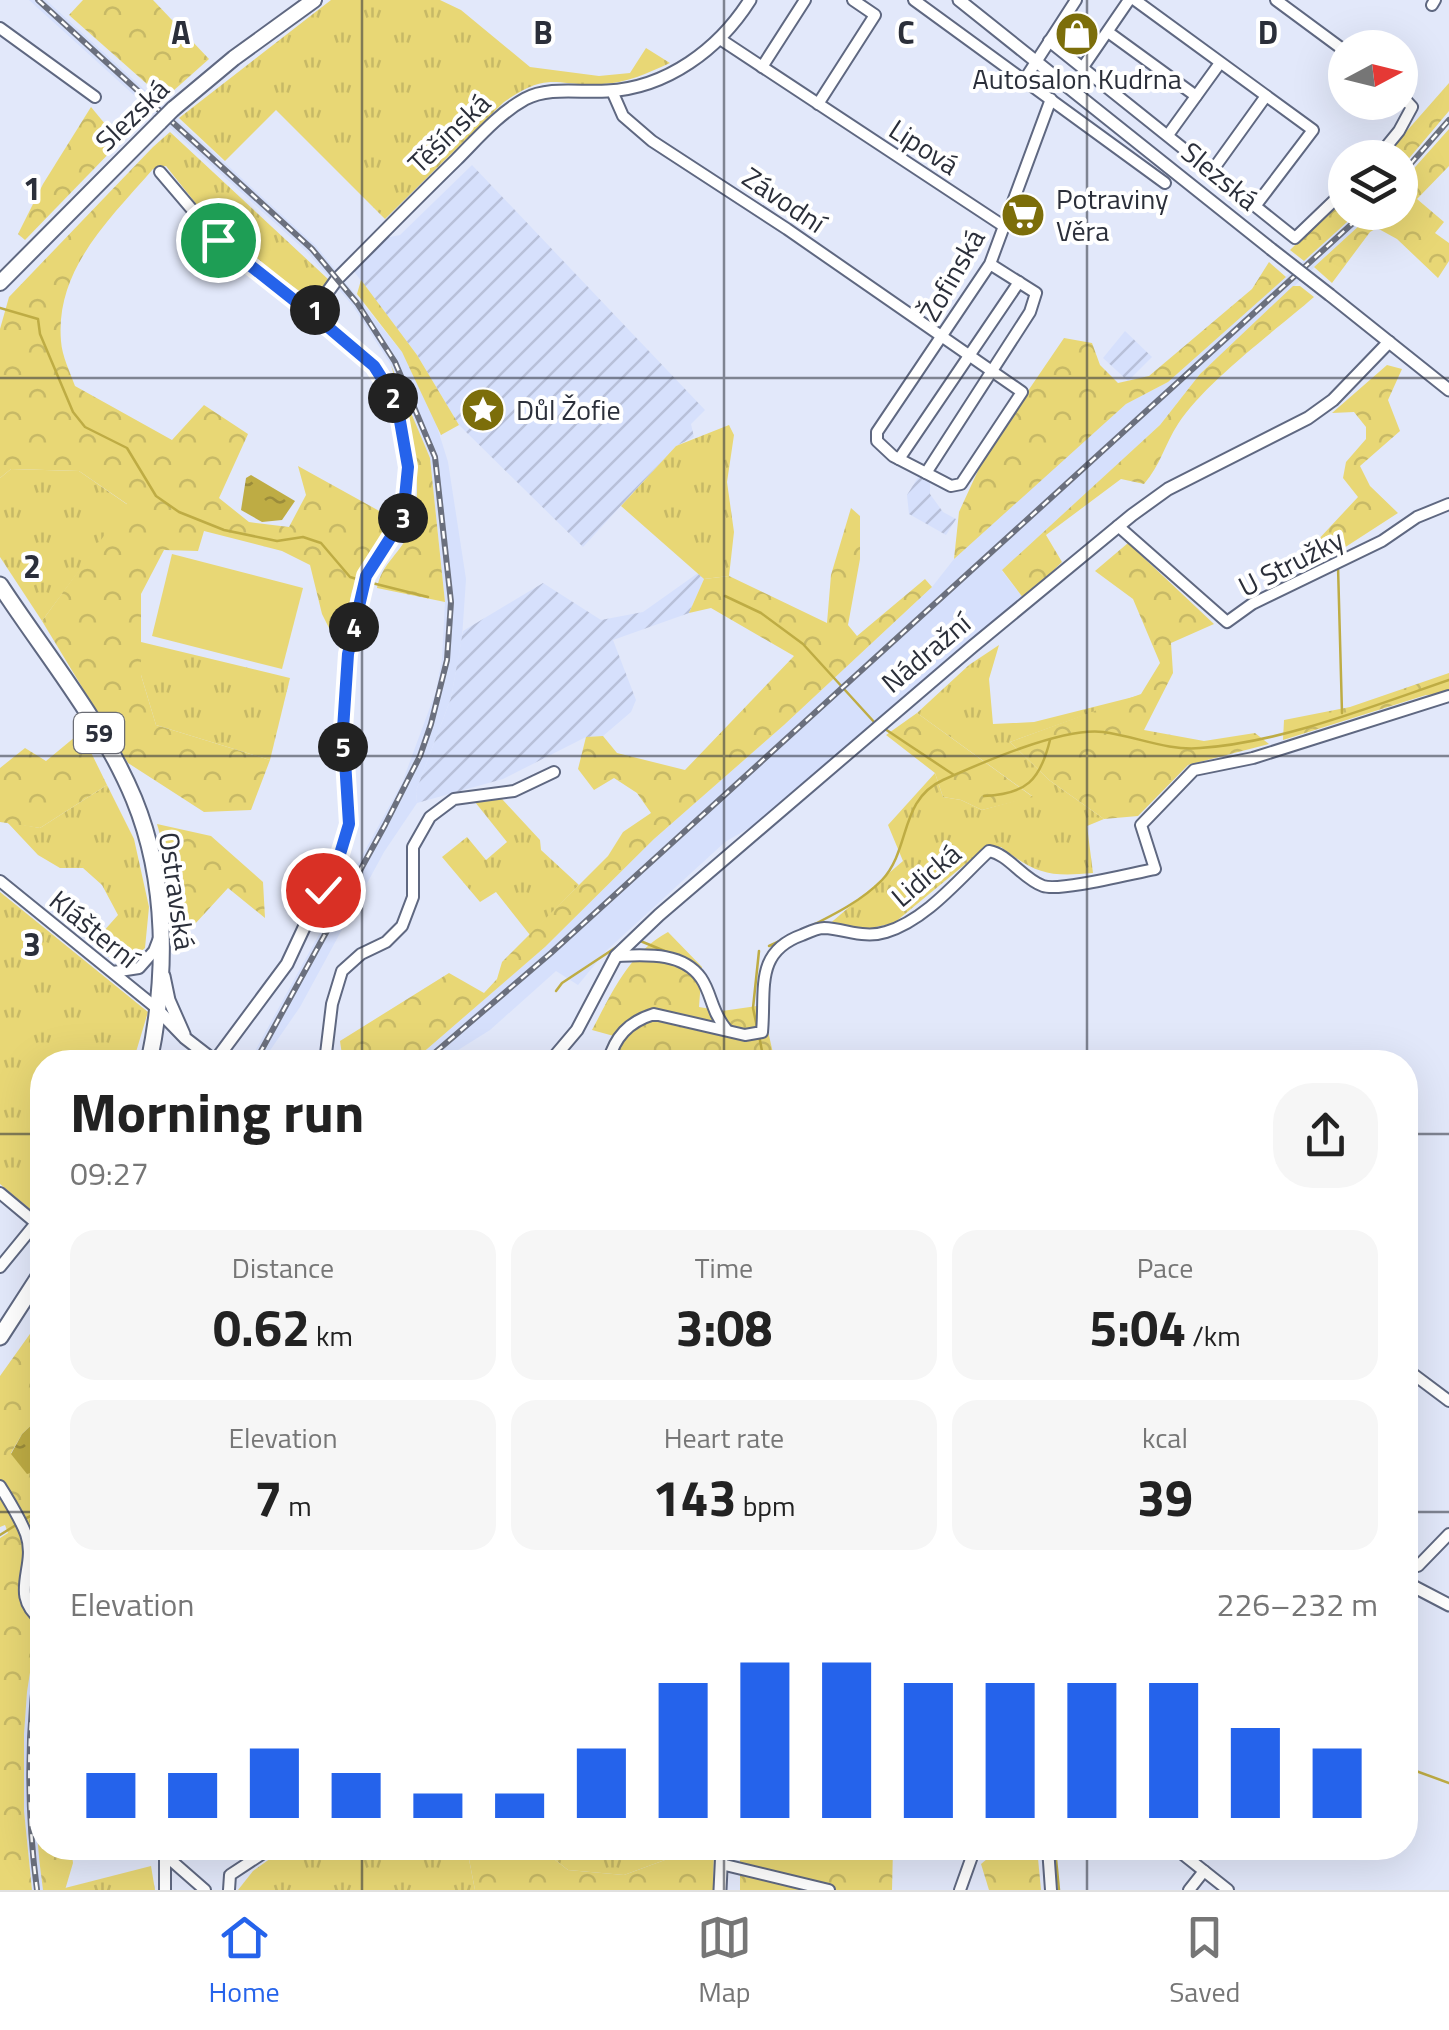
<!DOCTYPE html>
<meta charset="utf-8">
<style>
:root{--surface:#fff;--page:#f6f6f6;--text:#222;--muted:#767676;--line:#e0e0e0;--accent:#2563eb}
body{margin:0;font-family:"Titillium Web",sans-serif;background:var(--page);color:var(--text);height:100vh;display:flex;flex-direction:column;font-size:38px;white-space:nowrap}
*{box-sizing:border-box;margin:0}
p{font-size:32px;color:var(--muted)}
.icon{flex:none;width:55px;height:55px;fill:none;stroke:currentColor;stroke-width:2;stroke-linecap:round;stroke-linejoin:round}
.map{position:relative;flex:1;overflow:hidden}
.sheet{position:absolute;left:30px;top:1050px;width:1388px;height:810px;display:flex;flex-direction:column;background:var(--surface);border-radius:40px;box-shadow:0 10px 40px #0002}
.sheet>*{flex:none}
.needle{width:65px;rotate:83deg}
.buttons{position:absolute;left:1328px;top:30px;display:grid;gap:20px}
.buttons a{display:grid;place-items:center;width:90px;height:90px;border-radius:50%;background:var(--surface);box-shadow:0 10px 40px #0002;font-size:50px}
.pin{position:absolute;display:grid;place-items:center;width:85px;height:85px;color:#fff;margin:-42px;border:5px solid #fff;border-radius:50%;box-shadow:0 2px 10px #0007}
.km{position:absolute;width:50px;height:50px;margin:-25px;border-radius:50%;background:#222;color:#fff;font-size:28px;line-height:50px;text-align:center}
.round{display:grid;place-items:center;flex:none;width:105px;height:105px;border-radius:40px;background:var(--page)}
.overview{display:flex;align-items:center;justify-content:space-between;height:170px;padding:0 40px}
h1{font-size:55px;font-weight:700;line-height:75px}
.figures{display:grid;grid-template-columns:repeat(3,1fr);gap:15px;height:170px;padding:10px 40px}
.figures div{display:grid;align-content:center;border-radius:25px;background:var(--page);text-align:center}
.figures b{font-size:50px;font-weight:700}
.figures small{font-size:28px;font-weight:400}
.figures p{font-size:28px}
.chart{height:280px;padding:20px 40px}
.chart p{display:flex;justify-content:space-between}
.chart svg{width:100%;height:180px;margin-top:10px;stroke:var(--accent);stroke-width:6}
.menu{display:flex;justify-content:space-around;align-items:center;height:140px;border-top:2px solid var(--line);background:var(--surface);font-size:28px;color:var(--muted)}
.menu a{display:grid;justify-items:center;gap:5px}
.menu .selected{color:var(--accent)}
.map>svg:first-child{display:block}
</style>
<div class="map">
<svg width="1449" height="1890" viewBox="0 0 1449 1890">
<defs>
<pattern id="industrial-furrows" width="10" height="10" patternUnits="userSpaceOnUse" patternTransform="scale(2.5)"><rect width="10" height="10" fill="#d6e0fc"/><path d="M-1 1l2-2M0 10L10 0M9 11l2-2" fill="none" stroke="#b8c0d9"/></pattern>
<pattern id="grass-tufts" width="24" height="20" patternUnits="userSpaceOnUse" patternTransform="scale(2.5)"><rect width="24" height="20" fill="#e8d775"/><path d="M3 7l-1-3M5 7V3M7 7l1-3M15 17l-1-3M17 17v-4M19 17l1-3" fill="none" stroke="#c7b966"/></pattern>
<pattern id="forest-crowns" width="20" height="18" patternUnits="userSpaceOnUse" patternTransform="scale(2.5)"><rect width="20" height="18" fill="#e8d775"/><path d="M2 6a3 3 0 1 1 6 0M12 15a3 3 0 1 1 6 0" fill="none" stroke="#c7b966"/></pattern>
<pattern id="water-ripples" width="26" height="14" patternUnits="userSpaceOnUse" patternTransform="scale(2.5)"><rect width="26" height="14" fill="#beac44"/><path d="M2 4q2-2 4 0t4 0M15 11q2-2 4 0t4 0" fill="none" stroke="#9b8c3a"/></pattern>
</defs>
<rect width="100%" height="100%" fill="#e2e8fa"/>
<g fill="#d6e0fc">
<path d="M29 0H46L316 246 402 352 433 414 448 462 466 579 462 638 451 698 416 791 417 803 384 852 300 1007 262 1062H249L402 783 436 691 442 659 445 602 430 458 391 365 353 306 308 253Z"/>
<path d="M1357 213H1373L1200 374 1160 425 1002 571 1024 599 958 651 768 817 725 842 606 951 578 985 556 971 490 1030 439 1062H412L545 947 654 839 784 725 932 587 954 559 1037 481 1126 404 1168 382Z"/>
<path d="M42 1595V1657L34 1775 43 1890H32L24 1811V1734L27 1692Z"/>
</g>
<g fill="url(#industrial-furrows)">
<path d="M472 165 705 410 691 424 694 437 676 446 583 547 459 425 417 355 353 270 385 238 400 235Z"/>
<path d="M1125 331 1152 357 1128 381 1103 358Z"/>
<path d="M922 471 930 477V494L943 512 956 519 946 535 909 514 907 495Z"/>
<path d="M698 573 704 579 689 613 613 640 636 700 631 712 603 736 586 737 503 779 417 803 416 791 451 698 463 631 543 583 601 620 643 612Z"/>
</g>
<g fill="url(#grass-tufts)">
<path d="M331 0H440L461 10 530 67 599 76 630 73 646 48 670 63C648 73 627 83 602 84 553 87 551 70 504 102L385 219 276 110 225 161 179 118Z"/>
<path d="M170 132 329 280 312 300 220 234 166 166 153 169V147Z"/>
<path d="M729 425 734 435 727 482 734 532 729 576 704 579 621 506 676 446Z"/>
<path d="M11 469 79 471 128 505 42 621 0 557V478Z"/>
<path d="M141 642 290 678 270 760 156 725 141 675Z"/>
<path d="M999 645 989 679 993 724 1034 722 1141 695 1010 742 1049 780 1104 819 1087 826 1093 873C1049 877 1036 874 1001 847L980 852 894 923 867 929 827 926 903 861 888 825 935 773 943 797 961 800 982 810 1032 796 917 713 969 665Z"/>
<path d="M107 785 134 839 149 907 145 948 128 962 106 956 94 942 118 915 102 885 83 868H60L38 855 7 822 40 828Z"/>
<path d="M502 799 540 840 541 850 579 885 530 935 496 892 480 902 442 857 467 837 486 860 507 842 475 802Z"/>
<path d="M0 892 148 1012 133 1062H42V1219L0 1184Z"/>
<path d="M285 1848H464L468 1854 475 1890H238L253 1871Z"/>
<path d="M540 1848H678L673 1857 624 1875 568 1870Z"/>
<path d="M151 1866 155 1890H65V1888Z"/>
</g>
<g fill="url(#forest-crowns)">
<path d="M83 0H153L209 59 164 99 69 15Z"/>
<path d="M1449 83V111L1400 169V158H1383Z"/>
<path d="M91 107 120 142 25 240 18 234 43 184Z"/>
<path d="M1449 129V166L1417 199 1444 222 1435 233 1449 243V261L1438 278 1397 239 1377 228 1370 232 1332 283 1314 267 1373 213 1400 212V184Z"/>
<path d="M153 147V169C110 219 55 269 61 341 62 356 70 372 75 386L172 440 204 405 248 434 219 498 249 522 289 527 306 495 298 466 392 518 352 591 343 632 332 634 322 614 310 565 282 551 204 531 198 551 164 550 141 594V675L156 725 270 760 251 810 204 812 128 763 42 621 127 504 79 471 11 469 0 478V329L9 297Z"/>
<path d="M1345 196V212L1357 213 1304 261 1290 250Z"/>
<path d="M1269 262 1286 277 1168 382 1126 404 954 559 959 512 987 451 1064 338 1092 343 1100 365 1118 383 1149 376 1252 289Z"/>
<path d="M361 280 417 355 459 425 441 435 402 352 357 294Z"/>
<path d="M1293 286H1300L1314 297C1275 331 1205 382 1178 424 1165 444 1160 466 1144 484L1121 479 1046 535 1062 562 1024 599 1002 570 1160 425 1200 374Z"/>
<path d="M391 365 430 458 445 602 377 588C381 563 403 552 411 528 428 477 405 414 391 365Z"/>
<path d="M1387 365 1402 369 1388 400 1400 431 1360 466 1370 486 1398 513 1313 568 1302 557 1358 497 1343 478 1346 462 1366 439V427L1354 412 1332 413Z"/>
<path d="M851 508 860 516V559L848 625 857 636 925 579 932 587 784 725 654 839 545 947 412 1062H343L340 1041 449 973 484 993 497 979 502 962 608 856 623 832 651 813 637 793 614 778 594 790 578 769 586 737 603 736 617 753 685 770 794 656 711 608 689 613 704 579 729 576 827 623 831 575Z"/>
<path d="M1128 543 1214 624 1171 643 1173 673 1144 730 1204 741 1255 733 1269 744 1188 765 1138 816 1104 819 1049 780 1010 742 1141 694 1160 663 1133 599 1095 571Z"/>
<path d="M1449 673V694L1426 695 1283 740 1284 720 1350 707Z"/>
<path d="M917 713 1033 797 982 810 961 800 943 797 935 773 886 735Z"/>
<path d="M81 732 107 785 40 828 0 822V768L25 748 46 761Z"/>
<path d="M157 824 211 836 263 882 265 918 228 888 183 937 172 877Z"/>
<path d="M668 932 702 967 699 1007 722 1011 770 1004 768 1031 775 1062H613L621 1038 592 1030C612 993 629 953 668 932Z"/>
<path d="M42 1317V1415L22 1434 11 1453 37 1473 42 1470V1595L27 1692 24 1734V1811L32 1890H0V1538L8 1533 5 1525 0 1527V1376Z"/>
<path d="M42 1657V1848H71L73 1863 65 1890H43C32 1812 32 1735 42 1657Z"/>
<path d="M464 1848H540L568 1870 624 1875 673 1857 678 1848H714L713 1890H475L468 1854Z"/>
<path d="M740 1848H893L892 1890H740Z"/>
<path d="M1000 1848H1037L1041 1890H989L981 1864Z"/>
</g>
<path fill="#e8d775" d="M172 554 303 588 282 669 152 636Z"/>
<g fill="url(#water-ripples)">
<path d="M251 475 295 501 282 520 262 522 241 510 246 478Z"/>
<path d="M42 1415V1470L27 1474 11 1454 22 1434Z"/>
</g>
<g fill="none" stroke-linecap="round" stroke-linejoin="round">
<g stroke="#beac44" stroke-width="2.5">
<path d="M0 308 38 319 40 334 73 412 85 427 127 448 156 496 179 512 224 530 277 541 303 537 321 543 350 577 360 580"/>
<path d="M1312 549 1326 550 1337 559"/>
<path d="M1338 566 1342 713"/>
<path d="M368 582 428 597"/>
<path d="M725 596 761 613 803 644 875 723"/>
<path d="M882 727 954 775"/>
<path d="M984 796C1026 794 1040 781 1050 740"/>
<path d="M805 929C831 916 862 901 882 880 911 849 899 800 943 780 981 763 1063 727 1103 732 1135 736 1167 751 1200 748 1280 743 1373 706 1449 680"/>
<path d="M638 940 672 954"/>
<path d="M769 946 784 939"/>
<path d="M556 991 562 983 618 946"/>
<path d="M757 1027 753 1008 759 951"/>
<path d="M759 1035 764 1062"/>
<path d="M22 1520 42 1511"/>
<path d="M0 1535 16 1525"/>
<path d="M1405 1767 1449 1783"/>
<path d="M39 1787 42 1698"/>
<path d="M1055 1848 1059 1890"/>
</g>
<defs>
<g id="minor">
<path d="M914 0 1165 183"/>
<path d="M1135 0 1313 130 1256 205"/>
<path d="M1276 0 1345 51"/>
<path d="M1432 5 1435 0"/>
<path d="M0 28 95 97"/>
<path d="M1108 32 1196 96"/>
<path d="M720 39 1005 227"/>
<path d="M1049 41 1295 238 1345 190"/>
<path d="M762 67 805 0"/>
<path d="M1083 67 1129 0"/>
<path d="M1025 79 1076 0"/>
<path d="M612 91 623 116 652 141 787 229 1022 392 961 484 951 486 926 473"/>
<path d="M818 104 875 15 853 0"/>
<path d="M1168 135 1220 63"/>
<path d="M1377 158 1399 131 1412 107 1400 94"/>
<path d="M1212 171 1266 96"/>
<path d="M160 172 218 240 303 308 322 312"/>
<path d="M990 264 1036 293 1030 312 926 473 893 456 877 441V432L990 264 1051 99"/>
<path d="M899 459 1019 282"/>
<path d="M1118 526 1227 622 1252 604 1382 541 1417 517 1449 504"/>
<path d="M0 881 159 1010"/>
<path d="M616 956C644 955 682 951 701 978 712 994 711 1011 726 1029"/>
<path d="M113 972 139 968 154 951 159 938"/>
<path d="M325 1062 332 1004 342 971 361 954 386 942 402 926 413 897V847L430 817 454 799 514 791 554 772"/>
<path d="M608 1062C615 1037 628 1022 654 1014L745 1035 762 1032C766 990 754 952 802 935 809 932 817 928 824 928 846 929 864 939 886 932 926 920 959 879 989 851 1008 854 1023 879 1043 886 1060 892 1133 873 1155 869L1141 825 1194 770 1253 758 1449 696"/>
<path d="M0 1193 36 1223 0 1267"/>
<path d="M1405 1368 1449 1401"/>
<path d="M0 1486C9 1501 20 1518 26 1534 38 1568 7 1594 42 1621"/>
<path d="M1418 1566 1449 1534"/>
<path d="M165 1848V1855L205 1890"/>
<path d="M1048 1848 1051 1890"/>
<path d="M1175 1848 1228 1890"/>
<path d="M165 1855V1890"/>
<path d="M721 1864 829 1890"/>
<path d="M229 1890 230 1875 271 1848"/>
<path d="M960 1890 975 1848"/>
<path d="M1189 1890 1204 1871"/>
</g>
<g id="tertiary">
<path d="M959 0 1271 249"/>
<path d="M1330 295 1449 390"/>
<path d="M164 976 169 1000 184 1034"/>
<path d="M159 1011 185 1038 216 1062"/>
<path d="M215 1061 287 964 346 838 349 824 343 729 348 654 366 576 403 518 408 467 400 421 390 391 374 366 324 321V297L337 279C377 239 416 199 456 160 477 139 498 114 525 99 549 86 581 93 607 91 667 88 719 49 750 0"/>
<path d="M184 1062 210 1058"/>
<path d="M550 1062 577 1030 616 956 659 915 972 647 1132 515 1168 489 1308 418 1333 400 1389 342"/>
<path d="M1405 1582 1449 1605"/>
<path d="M720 1890 722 1848"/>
</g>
<g id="secondary">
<path d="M173 109 234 58 314 0"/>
<path d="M0 283 160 122"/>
</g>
<g id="primary">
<path d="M0 585C46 655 102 722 134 799 168 882 167 976 149 1062"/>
<path d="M0 1337 42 1272"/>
</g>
</defs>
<use href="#minor" stroke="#5f6881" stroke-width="14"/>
<use href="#tertiary" stroke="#5f6881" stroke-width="15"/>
<use href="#secondary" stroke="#5f6881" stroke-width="18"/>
<use href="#primary" stroke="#5f6881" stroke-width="19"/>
<use href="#minor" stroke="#fff" stroke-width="10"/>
<use href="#tertiary" stroke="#fff" stroke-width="11"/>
<use href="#secondary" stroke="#fff" stroke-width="14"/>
<use href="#primary" stroke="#fff" stroke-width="15"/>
<defs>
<g id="rail">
<path d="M38 0 312 249 357 303 395 362 435 457 451 602 447 660 431 724 420 756 385 825 255 1062"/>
<path d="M1400 176 1449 120"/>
<path d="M424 1062 551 953 1365 212"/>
<path d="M37 1890C25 1800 27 1713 42 1624"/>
</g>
</defs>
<use href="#rail" stroke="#6b707e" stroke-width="6"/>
<use href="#rail" stroke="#fff" stroke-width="2.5" stroke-dasharray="8" stroke-linecap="butt"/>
<defs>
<path id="tertiary-bridge" d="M1271 249 1330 295"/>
<path id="secondary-bridge" d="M160 122 173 109"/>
</defs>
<use href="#tertiary-bridge" stroke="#5f6881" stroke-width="15" stroke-linecap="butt"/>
<use href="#secondary-bridge" stroke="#5f6881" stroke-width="18" stroke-linecap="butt"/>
<use href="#tertiary-bridge" stroke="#fff" stroke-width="11"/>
<use href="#secondary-bridge" stroke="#fff" stroke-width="14"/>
</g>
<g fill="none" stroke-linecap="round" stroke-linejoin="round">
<defs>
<path id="route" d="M218 240 304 308 322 312 328 327 374 366 390 391 400 421 408 467 403 518 366 576 348 654 343 729 349 824 340 854 323 890"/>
</defs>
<use href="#route" stroke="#fff" stroke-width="20"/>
<use href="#route" stroke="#2563eb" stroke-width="12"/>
</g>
<path fill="none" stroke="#2b2f3a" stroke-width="2.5" stroke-opacity="0.55" d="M362 0V1062M724 0V1062M1087 0V1062M0 378H1449M0 756H1449M0 1134H42M1405 1134H1449M0 1512H42M1405 1512H1449M362 1848V1890M724 1848V1890M1087 1848V1890"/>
<defs>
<symbol id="shop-disc" viewBox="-11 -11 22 22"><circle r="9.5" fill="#7c6e0a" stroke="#fff"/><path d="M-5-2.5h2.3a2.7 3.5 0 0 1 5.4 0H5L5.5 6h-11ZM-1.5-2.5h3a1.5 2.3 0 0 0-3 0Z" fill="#fff"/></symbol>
<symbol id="supermarket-disc" viewBox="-11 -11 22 22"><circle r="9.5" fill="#7c6e0a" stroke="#fff"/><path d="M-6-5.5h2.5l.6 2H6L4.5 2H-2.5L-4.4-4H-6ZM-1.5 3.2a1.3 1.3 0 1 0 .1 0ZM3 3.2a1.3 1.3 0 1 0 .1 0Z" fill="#fff"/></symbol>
<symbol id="sight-disc" viewBox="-11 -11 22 22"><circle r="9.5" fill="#7c6e0a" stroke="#fff"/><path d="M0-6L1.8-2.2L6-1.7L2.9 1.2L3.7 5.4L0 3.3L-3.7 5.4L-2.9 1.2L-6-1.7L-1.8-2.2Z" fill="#fff"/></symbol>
</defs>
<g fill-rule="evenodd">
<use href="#shop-disc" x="1052" y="9" width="50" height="50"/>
<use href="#supermarket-disc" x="998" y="190" width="50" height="50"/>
<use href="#sight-disc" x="458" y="385" width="50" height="50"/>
</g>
<g text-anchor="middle" stroke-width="8" stroke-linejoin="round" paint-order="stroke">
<rect fill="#fff" stroke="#6b6d75" stroke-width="2.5" x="74" y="713" width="50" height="40" rx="8"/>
<g font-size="25" font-weight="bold" fill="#2b2f3a">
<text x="99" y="742">59</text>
</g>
<g font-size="28" fill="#2b2f3a" stroke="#fff" text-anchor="start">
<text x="1077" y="89" text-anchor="middle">Autosalon Kudrna</text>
<text x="1056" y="209">Potraviny<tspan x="1056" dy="32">Věra</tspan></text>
<text x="516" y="420">Důl Žofie</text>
</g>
<g font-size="28" fill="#2b2f3a" stroke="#fff">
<text transform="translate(132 115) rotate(-44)" y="10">Slezská</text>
<text transform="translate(449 133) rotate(-44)" y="10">Těšínská</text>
<text transform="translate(924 147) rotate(33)" y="10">Lipová</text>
<text transform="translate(1220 176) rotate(39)" y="10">Slezská</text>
<text transform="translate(784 200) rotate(34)" y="10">Závodní</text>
<text transform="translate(952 275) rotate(-60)" y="10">Žofinská</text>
<text transform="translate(1291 563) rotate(-27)" y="10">U Stružky</text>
<text transform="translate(926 653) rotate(-40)" y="10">Nádražní</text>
<text transform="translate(926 875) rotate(-40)" y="10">Lidická</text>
<text transform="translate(177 891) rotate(82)" y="10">Ostravská</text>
<text transform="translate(94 929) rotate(39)" y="10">Klášterní</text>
</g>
</g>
<g font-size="32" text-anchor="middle" font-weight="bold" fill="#2b2f3a" stroke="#fff" stroke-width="8" stroke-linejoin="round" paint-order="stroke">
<text x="181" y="44">A</text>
<text x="543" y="44">B</text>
<text x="906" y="44">C</text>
<text x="1268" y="44">D</text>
<text x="32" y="200">1</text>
<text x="32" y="578">2</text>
<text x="32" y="956">3</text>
</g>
</svg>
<div class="buttons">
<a><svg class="needle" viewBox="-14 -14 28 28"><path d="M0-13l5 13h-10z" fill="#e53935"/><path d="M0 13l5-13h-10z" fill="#767676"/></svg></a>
<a><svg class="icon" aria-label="layers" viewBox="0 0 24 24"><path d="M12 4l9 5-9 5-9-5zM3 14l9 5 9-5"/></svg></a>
</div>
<div class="pin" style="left:218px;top:240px;background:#1e9e55"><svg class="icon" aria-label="arrive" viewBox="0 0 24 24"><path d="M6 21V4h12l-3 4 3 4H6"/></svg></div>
<div class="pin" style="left:323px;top:890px;background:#d93025"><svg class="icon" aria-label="check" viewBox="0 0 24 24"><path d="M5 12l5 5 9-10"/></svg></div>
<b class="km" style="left:315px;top:310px">1</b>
<b class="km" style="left:393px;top:398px">2</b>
<b class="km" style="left:403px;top:518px">3</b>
<b class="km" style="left:354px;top:627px">4</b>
<b class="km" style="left:343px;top:747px">5</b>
<section class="sheet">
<div class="overview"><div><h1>Morning run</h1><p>09:27</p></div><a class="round"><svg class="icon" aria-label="share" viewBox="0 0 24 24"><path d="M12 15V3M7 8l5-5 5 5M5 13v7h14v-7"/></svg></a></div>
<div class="figures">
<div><p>Distance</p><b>0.62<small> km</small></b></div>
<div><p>Time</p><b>3:08</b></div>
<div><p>Pace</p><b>5:04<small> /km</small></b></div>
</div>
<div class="figures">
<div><p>Elevation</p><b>7<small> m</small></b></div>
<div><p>Heart rate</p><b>143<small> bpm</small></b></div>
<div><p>kcal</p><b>39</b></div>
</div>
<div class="chart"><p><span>Elevation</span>226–232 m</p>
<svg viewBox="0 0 160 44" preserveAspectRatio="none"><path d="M5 44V33M15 44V33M25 44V27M35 44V33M45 44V38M55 44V38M65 44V27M75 44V11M85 44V6M95 44V6M105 44V11M115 44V11M125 44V11M135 44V11M145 44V22M155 44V27"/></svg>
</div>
</section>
</div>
<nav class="menu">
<a class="selected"><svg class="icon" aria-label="home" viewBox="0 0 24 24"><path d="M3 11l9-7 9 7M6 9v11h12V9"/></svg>Home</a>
<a><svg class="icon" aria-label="map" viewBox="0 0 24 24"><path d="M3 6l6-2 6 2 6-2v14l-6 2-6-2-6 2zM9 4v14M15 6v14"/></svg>Map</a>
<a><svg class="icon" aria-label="saved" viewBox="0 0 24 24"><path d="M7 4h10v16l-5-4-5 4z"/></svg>Saved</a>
</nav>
